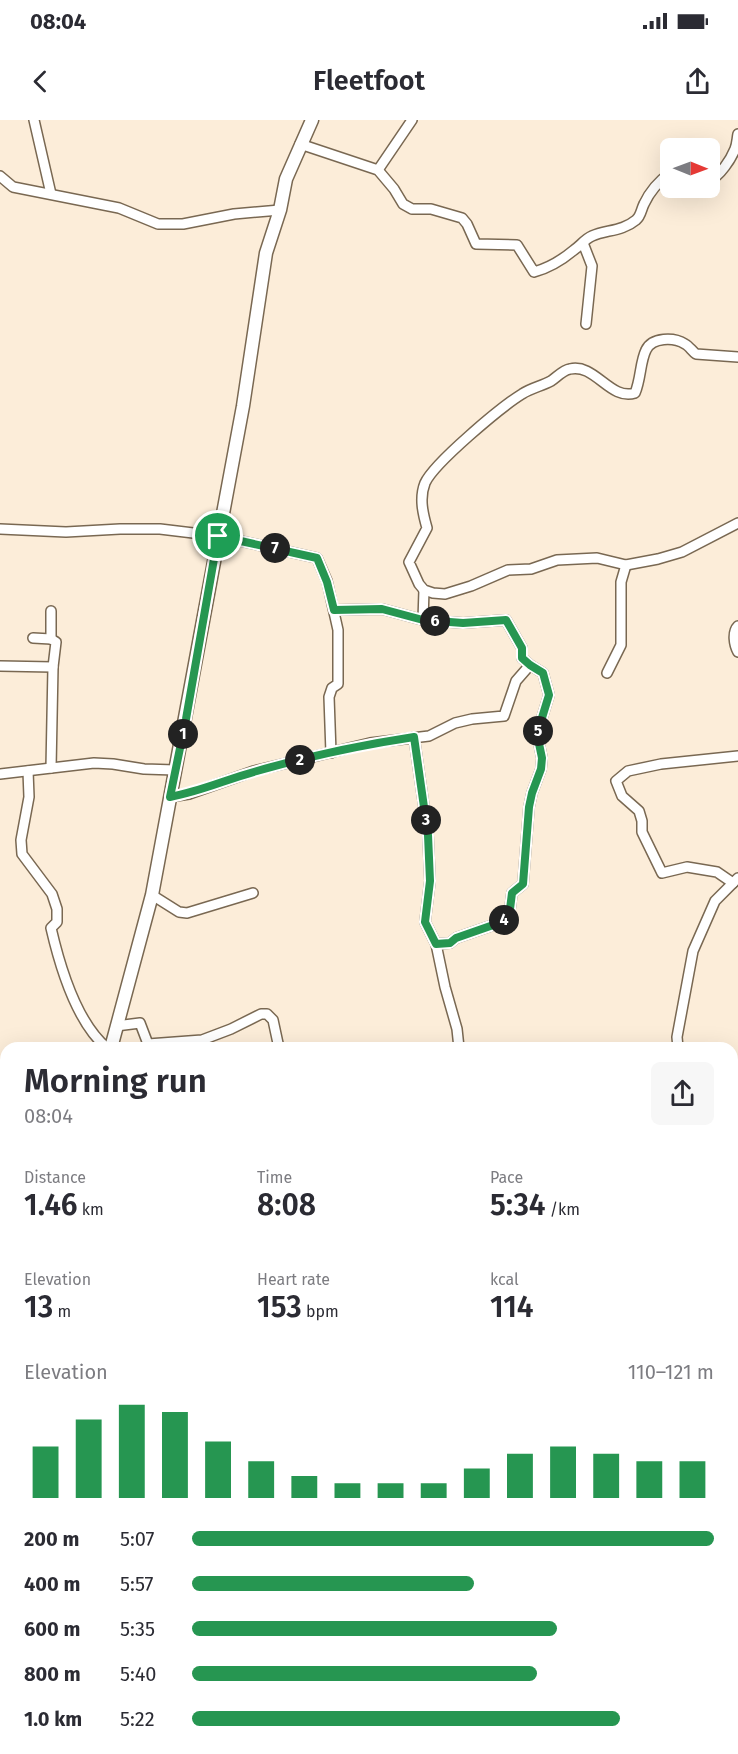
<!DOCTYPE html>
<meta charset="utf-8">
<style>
:root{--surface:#fff;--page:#f7f7f7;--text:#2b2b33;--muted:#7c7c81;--accent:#269651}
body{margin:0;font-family:"Fira Sans",sans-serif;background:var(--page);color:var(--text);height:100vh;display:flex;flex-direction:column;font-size:22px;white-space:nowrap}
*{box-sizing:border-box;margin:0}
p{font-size:20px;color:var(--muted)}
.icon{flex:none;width:33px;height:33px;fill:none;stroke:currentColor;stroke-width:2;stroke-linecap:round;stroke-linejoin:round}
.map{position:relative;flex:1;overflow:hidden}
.drawer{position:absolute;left:0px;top:922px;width:738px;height:712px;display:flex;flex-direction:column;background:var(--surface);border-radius:18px 18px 0 0;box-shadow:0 6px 24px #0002}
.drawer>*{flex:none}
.needle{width:39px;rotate:91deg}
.controls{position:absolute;left:660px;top:18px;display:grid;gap:12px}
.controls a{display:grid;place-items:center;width:60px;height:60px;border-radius:9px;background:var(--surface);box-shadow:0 6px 24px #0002;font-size:30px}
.pin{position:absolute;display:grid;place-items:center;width:51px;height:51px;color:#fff;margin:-26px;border:3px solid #fff;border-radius:50%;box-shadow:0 2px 6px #0007}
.km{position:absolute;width:30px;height:30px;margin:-15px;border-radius:50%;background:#222;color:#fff;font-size:16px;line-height:30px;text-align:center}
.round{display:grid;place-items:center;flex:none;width:63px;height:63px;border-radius:9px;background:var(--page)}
.headline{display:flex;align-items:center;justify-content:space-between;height:102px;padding:0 24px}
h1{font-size:33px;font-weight:600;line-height:45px}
.stats{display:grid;grid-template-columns:repeat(3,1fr);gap:9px;height:102px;padding:6px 24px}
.stats div{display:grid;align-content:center}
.stats b{font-size:30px;font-weight:600}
.stats small{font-size:16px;font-weight:400}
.stats p{font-size:16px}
.chart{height:168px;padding:12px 24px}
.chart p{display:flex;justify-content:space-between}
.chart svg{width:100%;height:108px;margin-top:6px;stroke:var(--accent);stroke-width:6}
ul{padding:0 24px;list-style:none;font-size:20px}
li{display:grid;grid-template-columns:96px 72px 1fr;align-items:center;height:45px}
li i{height:15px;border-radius:8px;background:var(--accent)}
.status{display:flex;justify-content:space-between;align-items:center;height:42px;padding:0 30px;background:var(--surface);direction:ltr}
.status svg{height:16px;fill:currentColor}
header{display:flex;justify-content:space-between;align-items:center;height:78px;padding:0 24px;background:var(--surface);font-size:27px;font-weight:600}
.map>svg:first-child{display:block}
</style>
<div class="status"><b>08:04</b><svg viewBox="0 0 49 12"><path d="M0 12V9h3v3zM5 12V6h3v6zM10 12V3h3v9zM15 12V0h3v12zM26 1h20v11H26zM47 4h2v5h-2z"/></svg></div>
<header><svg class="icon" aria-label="back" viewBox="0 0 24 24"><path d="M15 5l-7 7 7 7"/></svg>Fleetfoot<svg class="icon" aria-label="share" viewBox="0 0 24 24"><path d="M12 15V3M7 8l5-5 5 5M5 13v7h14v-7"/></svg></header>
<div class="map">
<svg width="738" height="1634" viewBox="0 0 738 1634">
<rect width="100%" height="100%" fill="#fcedd9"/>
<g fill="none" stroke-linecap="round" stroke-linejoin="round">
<defs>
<g id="minor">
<path d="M34 0 51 74"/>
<path d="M300 24 378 50 394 69 403 84 412 89H431L462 98 467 104 476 124 517 125 534 152C549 148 562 140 574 130 580 126 585 119 592 116 606 110 623 111 636 100 641 96 641 90 644 84 650 71 659 61 670 53"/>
<path d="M378 50 412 0"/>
<path d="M0 56 13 67 119 88 158 104H183L234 94 280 90"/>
<path d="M710 60C720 56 731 39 735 29 737 24 737 19 738 14"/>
<path d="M583 123 592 146 586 204"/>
<path d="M738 237 696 234C692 231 689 226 685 224 674 217 652 217 646 230 640 242 641 259 635 273 610 281 595 243 570 249 563 250 557 257 551 261 542 266 531 268 522 274 501 287 434 343 425 363 419 378 423 394 427 408L409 442 419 464 424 470 433 473 445 474 471 466 508 450 531 449 557 440 597 438 626 445 658 439 682 432 738 403"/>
<path d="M0 409 66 412 120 409H160L218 416 317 438 327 461 338 510V564L332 568 329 577 331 633"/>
<path d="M334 490 382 489 423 500 463 503 506 500 522 528V538L530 545 543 553 549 575 537 614 542 638 541 649 532 673 529 687 523 764 512 773 509 797 499 803 456 818 450 823 436 824"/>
<path d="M423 500 424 470"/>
<path d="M738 506C732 512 734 525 738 532"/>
<path d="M33 518 51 519 56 522 53 547 51 648"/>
<path d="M51 519V491"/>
<path d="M0 546 53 547"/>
<path d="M607 553 621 525V462L626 445"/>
<path d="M414 617 428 715 430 761 425 802 436 824 445 867 457 909 459 928"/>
<path d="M28 651 29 677 21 720 22 734 52 774 57 789V802L51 808C60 847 76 902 107 928"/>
<path d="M0 654 94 643 113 644 144 649 175 650"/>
<path d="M170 677 189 674 254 651 287 643 370 623 429 616 455 603 472 599 504 596 516 561 530 545"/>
<path d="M733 763 717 752 687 747 662 753 642 712V701L639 691 622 676 616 661 628 651 661 644 738 636"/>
<path d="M152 775 179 792 187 793 253 773"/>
<path d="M116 906 140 903 148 924 202 920 231 909 261 894H267L273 900 279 928"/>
<path d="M678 928 677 917 693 831 715 781 738 758"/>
<path d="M732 1001 738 1000"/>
<path d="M0 1010 6 1008"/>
<path d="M0 1379 6 1380"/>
<path d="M0 1558 6 1564"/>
<path d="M732 1622 736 1596 738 1592"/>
<path d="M116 1629 119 1634"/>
<path d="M262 1629 265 1634"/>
<path d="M596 1629 598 1634"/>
<path d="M511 1634 561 1629"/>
<path d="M616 1634 621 1629"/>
<path d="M732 1634V1629"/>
</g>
<g id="major">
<path d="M111 928 152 775 243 286 266 133 280 90 286 59 312 0"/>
<path d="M0 1328 6 1306"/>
<path d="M732 1396 738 1391"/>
<path d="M126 1634 133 1629"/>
<path d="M146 1634 153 1629"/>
</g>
</defs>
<use href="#minor" stroke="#796852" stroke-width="12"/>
<use href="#major" stroke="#796852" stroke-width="15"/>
<use href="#minor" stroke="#fff" stroke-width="9"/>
<use href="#major" stroke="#fff" stroke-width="12"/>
</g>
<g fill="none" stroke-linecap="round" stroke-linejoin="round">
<defs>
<path id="route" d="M218 416 317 438 327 462 334 490 382 489 423 500 463 503 506 500 522 528V538L530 545 543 553 549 575 537 614 542 638 541 649 532 673 529 687 523 764 512 773 509 797 499 803 456 818 450 823 436 824 425 802 430 761 428 715 414 617C361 625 309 636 257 651 227 659 202 671 170 677L186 599Z"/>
</defs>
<use href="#route" stroke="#fff" stroke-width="12"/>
<use href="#route" stroke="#269651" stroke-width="8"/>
</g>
</svg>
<div class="controls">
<a><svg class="needle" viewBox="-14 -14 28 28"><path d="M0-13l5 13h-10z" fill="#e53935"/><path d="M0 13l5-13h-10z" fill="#7c7c81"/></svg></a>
</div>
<div class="pin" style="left:218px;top:416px;background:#1e9e55"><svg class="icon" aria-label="arrive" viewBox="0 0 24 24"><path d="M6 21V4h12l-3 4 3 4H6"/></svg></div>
<b class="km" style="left:183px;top:614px">1</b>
<b class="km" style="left:300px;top:640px">2</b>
<b class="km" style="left:426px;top:700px">3</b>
<b class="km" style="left:504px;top:800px">4</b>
<b class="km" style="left:538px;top:611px">5</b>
<b class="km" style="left:435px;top:501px">6</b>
<b class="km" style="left:275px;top:428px">7</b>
<section class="drawer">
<div class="headline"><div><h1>Morning run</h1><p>08:04</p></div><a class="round"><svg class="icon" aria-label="share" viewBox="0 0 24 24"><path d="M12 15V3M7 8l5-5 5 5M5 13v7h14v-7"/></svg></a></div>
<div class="stats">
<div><p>Distance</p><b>1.46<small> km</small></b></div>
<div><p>Time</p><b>8:08</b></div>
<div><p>Pace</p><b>5:34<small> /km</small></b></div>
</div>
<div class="stats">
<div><p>Elevation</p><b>13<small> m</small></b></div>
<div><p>Heart rate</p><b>153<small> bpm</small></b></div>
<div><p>kcal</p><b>114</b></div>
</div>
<div class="chart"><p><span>Elevation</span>110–121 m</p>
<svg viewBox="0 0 160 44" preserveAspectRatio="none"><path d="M5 44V23M15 44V12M25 44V6M35 44V9M45 44V21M55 44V29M65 44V35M75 44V38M85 44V38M95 44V38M105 44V32M115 44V26M125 44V23M135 44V26M145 44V29M155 44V29"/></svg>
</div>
<ul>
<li><b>200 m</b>5:07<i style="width:100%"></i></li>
<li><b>400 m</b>5:57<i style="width:54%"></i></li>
<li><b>600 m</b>5:35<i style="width:70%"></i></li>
<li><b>800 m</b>5:40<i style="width:66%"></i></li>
<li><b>1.0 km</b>5:22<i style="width:82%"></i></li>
</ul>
</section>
</div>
